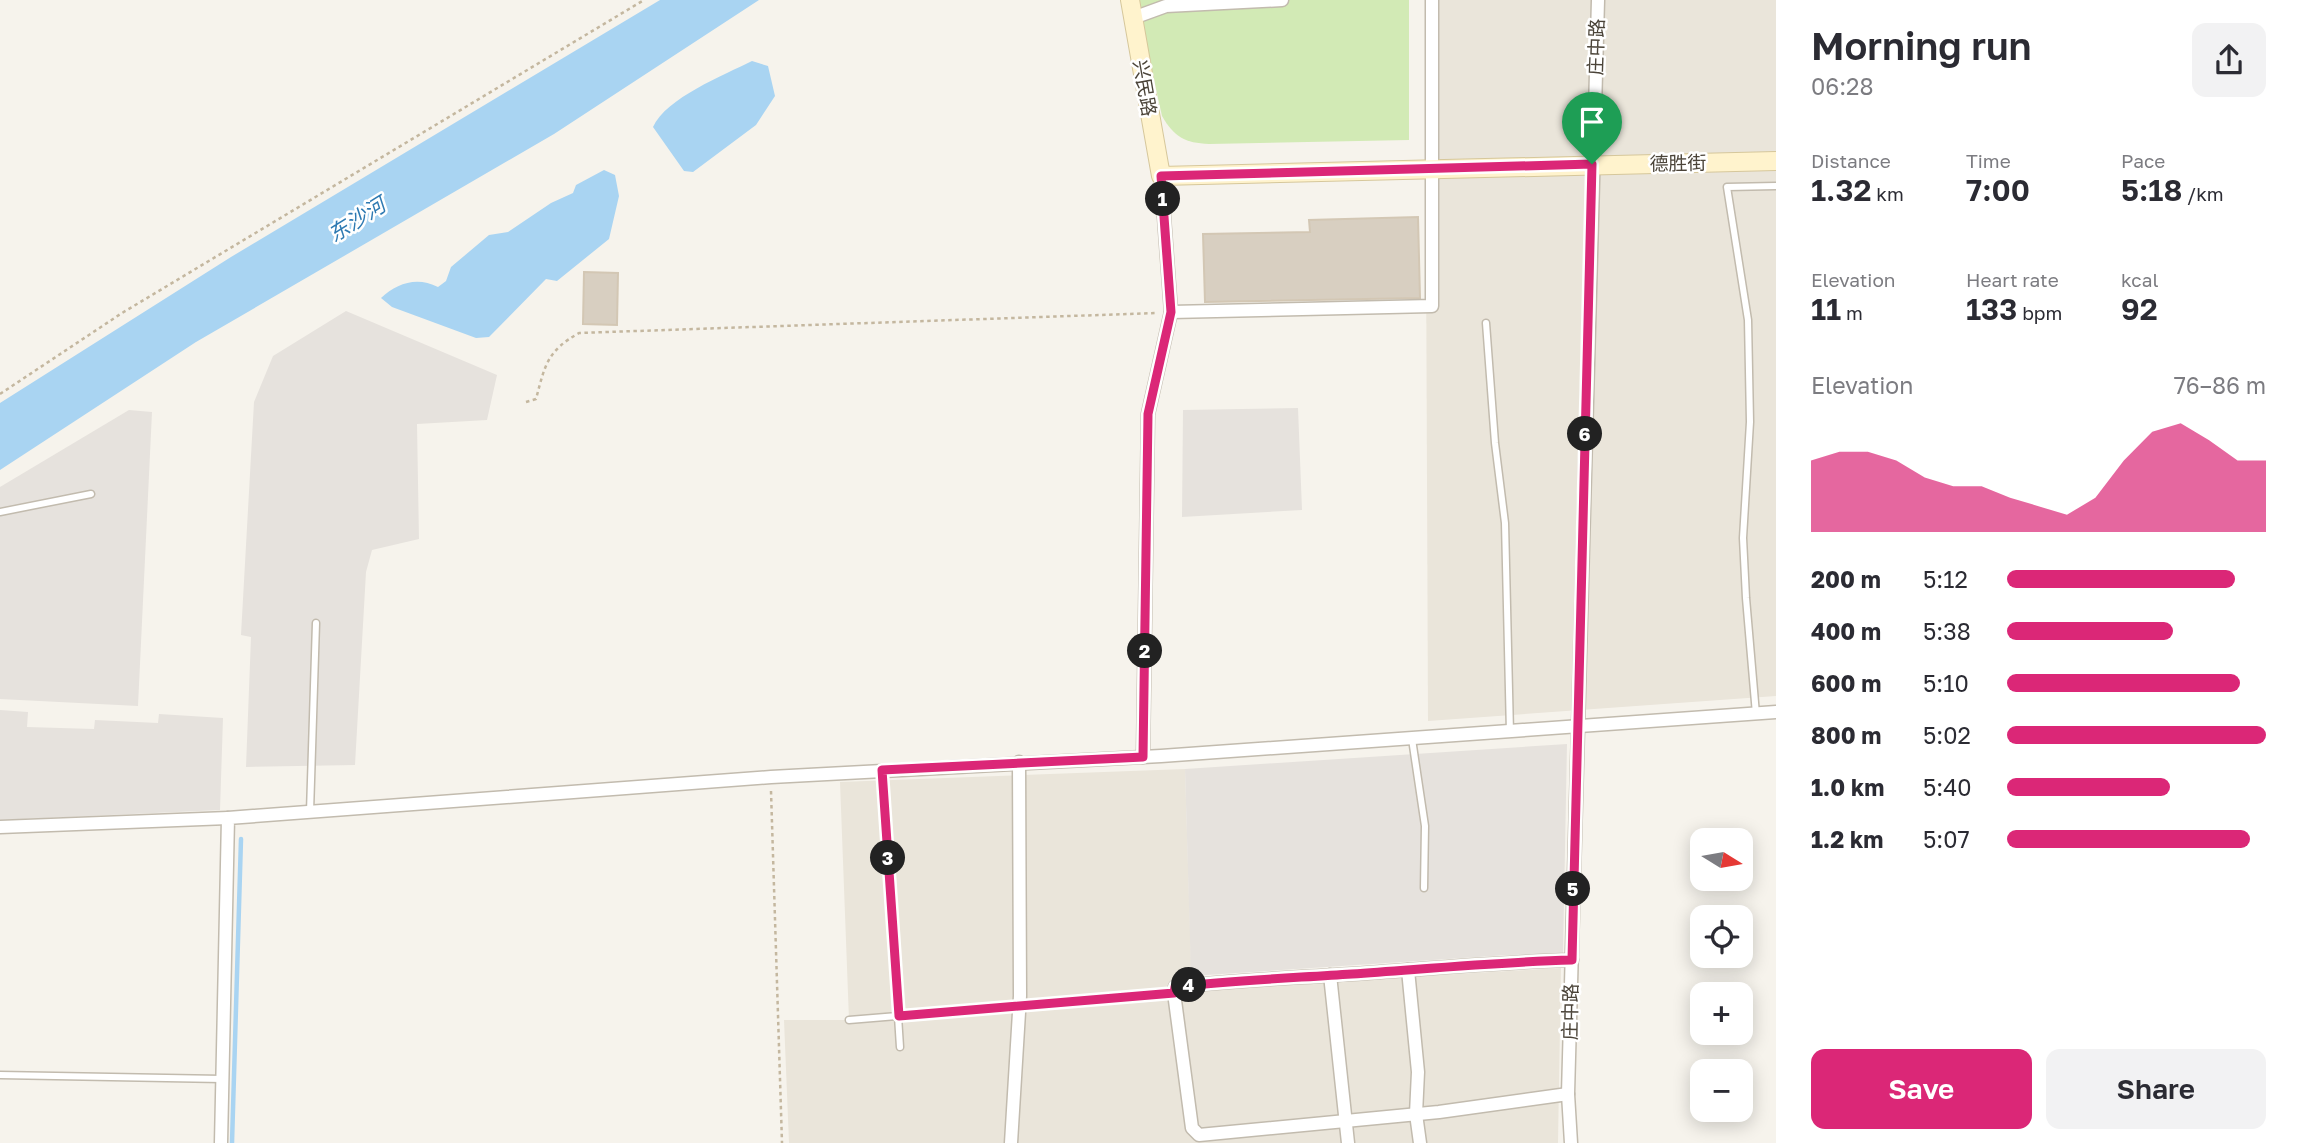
<!DOCTYPE html>
<meta charset="utf-8">
<style>
:root{--surface:#fff;--page:#f2f2f3;--text:#2b2b33;--muted:#7c7c81;--accent:#db2777}
body{margin:0;font-family:"Golos Text","Noto Sans SC",sans-serif;background:var(--page);color:var(--text);height:100vh;display:flex;flex-direction:column;font-size:26px;white-space:nowrap}
*{box-sizing:border-box;margin:0}
p{font-size:23px;color:var(--muted)}
.icon{flex:none;width:38px;height:38px;fill:none;stroke:currentColor;stroke-width:2;stroke-linecap:round;stroke-linejoin:round}
.map{position:relative;flex:1;overflow:hidden}
.drawer{display:flex;flex-direction:column;background:var(--surface);width:525px}
.drawer>*{flex:none}
.needle{width:46px;rotate:101deg}
.controls{position:absolute;left:1690px;top:828px;display:grid;gap:14px}
.controls a{display:grid;place-items:center;width:63px;height:63px;border-radius:14px;background:var(--surface);box-shadow:0 4px 18px #0003;font-size:35px}
.pin{position:absolute;display:grid;place-items:center;width:60px;height:60px;color:#fff;margin:-72px -30px;border-radius:50% 50% 50% 0;rotate:-45deg;box-shadow:0 0 7px #0007}
.pin .icon{rotate:45deg}
.km{position:absolute;width:35px;height:35px;margin:-18px;border-radius:50%;background:#222;color:#fff;font-size:19px;line-height:35px;text-align:center}
.round{display:grid;place-items:center;flex:none;width:74px;height:74px;border-radius:14px;background:var(--page)}
.head{display:flex;align-items:center;justify-content:space-between;height:119px;padding:0 35px}
h1{font-size:38px;font-weight:600;line-height:52px}
.metrics{display:grid;grid-template-columns:repeat(3,1fr);gap:10px;height:119px;padding:7px 35px}
.metrics div{display:grid;align-content:center}
.metrics b{font-size:30px;font-weight:600}
.metrics small{font-size:19px;font-weight:400}
.metrics p{font-size:19px}
.chart{height:196px;padding:14px 35px}
.chart p{display:flex;justify-content:space-between}
.chart svg{width:100%;height:126px;margin-top:7px;fill:var(--accent);opacity:.7}
.cta{display:flex;gap:14px;margin-top:auto;padding:14px 35px}
.cta a{flex:1;height:80px;border-radius:14px;background:var(--accent);color:#fff;font-size:28px;font-weight:600;line-height:80px;text-align:center}
.cta a+a{background:var(--page);color:var(--text)}
ul{padding:0 35px;list-style:none;font-size:23px}
li{display:grid;grid-template-columns:112px 84px 1fr;align-items:center;height:52px}
li i{height:18px;border-radius:9px;background:var(--accent)}
main{display:flex;flex:1;min-height:0}
.map>svg:first-child{display:block}
</style>
<main>
<div class="map">
<svg width="1776" height="1143" viewBox="0 0 1776 1143">
<rect width="100%" height="100%" fill="#f6f3ec"/>
<g fill="#eae5da">
<path d="M1425 0H1776V696L1428 721Z"/>
<path d="M1185 769 1192 993 1263 985 1561 968 1558 1143H789L784 1020H849L840 782Z"/>
</g>
<g fill="#e6e2dd">
<path d="M346 311 497 375 487 420 417 424 419 539 372 550 366 572 355 765 246 767 251 637 241 635 254 402 273 356Z"/>
<path d="M1298 408 1302 510 1182 517 1183 410Z"/>
<path d="M129 410 152 412 138 706 0 699V487Z"/>
<path d="M0 710 28 712 27 727 94 729 95 720 158 723 159 714 223 718 220 810 0 820Z"/>
<path d="M1567 744 1563 954 1508 955 1191 976 1185 769Z"/>
</g>
<path fill="#d2eab5" d="M1136 0H1409V140L1209 144C1185 143 1174 137 1162 116Z"/>
<g fill="#a9d4f2">
<path d="M660 0H759L554 134 196 342 0 470V403L231 257Z"/>
<path d="M752 61 768 66 775 96 756 125 693 172 684 171 653 127C666 98 724 75 752 61Z"/>
<path d="M604 170 615 175 619 196 609 239 557 281 546 279 489 337 476 338 392 307 381 298C397 283 417 276 438 287L446 281 451 267 489 235 508 232 551 203 573 193 576 185Z"/>
</g>
<g fill="none" stroke-linecap="round" stroke-linejoin="round">
<path stroke="#a9d4f2" stroke-width="4.5" d="M232 1143 241 839"/>
</g>
<g fill="#d8cfc1" stroke="#d3c7b4" stroke-width="2">
<path d="M1418 217 1420 298 1205 302 1203 234 1310 232 1309 220Z"/>
<path d="M584 272 618 273 617 325 583 324Z"/>
</g>
<g fill="none" stroke-linecap="round" stroke-linejoin="round">
<defs>
<g id="lane">
<path d="M1486 323 1495 443 1505 523 1510 733"/>
<path d="M0 512 91 494"/>
<path d="M1756 714 1746 598 1743 538 1750 422 1748 320 1727 187 1776 186"/>
<path d="M1412 739 1425 826 1424 888"/>
<path d="M882 770 900 1047"/>
<path d="M310 812 316 623"/>
<path d="M849 1020 1174 993"/>
<path d="M0 1075 222 1079"/>
</g>
<g id="street">
<path d="M1133 18 1166 6 1282 0"/>
<path d="M1171 312 1432 306V0"/>
<path d="M1143 757 1148 414 1171 312 1161 176"/>
<path d="M0 827 228 818"/>
<path d="M1408 970 1418 1072 1416 1114 1420 1143"/>
<path d="M1330 975 1348 1143"/>
<path d="M1568 1094 1439 1112 1199 1135 1192 1128 1174 993 1175 987C1234 980 1293 978 1352 974 1425 969 1498 962 1572 960"/>
<path d="M221 1143 228 818 771 777 1161 756 1776 712"/>
<path d="M1011 1143 1020 996 1019 762"/>
<path d="M1571 1143 1568 1094 1598 0"/>
</g>
<path id="secondary" d="M1130 0 1161 176 1776 161"/>
</defs>
<use href="#lane" stroke="#c2bbae" stroke-width="9"/>
<use href="#street" stroke="#c2bbae" stroke-width="15"/>
<use href="#secondary" stroke="#d6c79b" stroke-width="20"/>
<g stroke="#c4b79f" stroke-width="2.5" stroke-dasharray="3.5 3.5" stroke-linecap="butt">
<path d="M0 394 122 313 644 0"/>
<path d="M526 402 536 399C545 365 547 351 579 333L1157 313"/>
<path d="M771 791 782 1143"/>
</g>
<use href="#lane" stroke="#fff" stroke-width="6"/>
<use href="#street" stroke="#fff" stroke-width="12"/>
<use href="#secondary" stroke="#fff3cd" stroke-width="18"/>
</g>
<g fill="none" stroke-linecap="round" stroke-linejoin="round">
<defs>
<path id="route" d="M1592 164 1572 960C1498 962 1425 969 1352 974 1293 978 1234 980 1175 987L1174 993 899 1016 882 770 1143 757 1148 414 1171 312 1161 176Z"/>
</defs>
<use href="#route" stroke="#fff" stroke-width="14"/>
<use href="#route" stroke="#db2777" stroke-width="9"/>
</g>
<g text-anchor="middle" stroke-width="5" stroke-linejoin="round" paint-order="stroke">
<g font-size="19" fill="#4b4439" stroke="#fff">
<text transform="translate(1596 47) rotate(-88)" y="7">庄中路</text>
<text transform="translate(1145 88) rotate(80)" y="7">兴民路</text>
<text transform="translate(1678 163) rotate(-1)" y="7">德胜街</text>
<text transform="translate(1570 1012) rotate(-89)" y="7">庄中路</text>
</g>
<g font-size="21" font-style="italic" fill="#2e7ab2" stroke="#fff">
<text transform="translate(357 220) rotate(-32)" y="7">东沙河</text>
</g>
</g>
</svg>
<div class="controls">
<a><svg class="needle" viewBox="-14 -14 28 28"><path d="M0-13l5 13h-10z" fill="#e53935"/><path d="M0 13l5-13h-10z" fill="#7c7c81"/></svg></a>
<a><svg class="icon" aria-label="locate" viewBox="0 0 24 24"><circle cx="12" cy="12" r="6"/><path d="M12 2v4M12 18v4M2 12h4M18 12h4"/></svg></a>
<a>+</a>
<a>−</a>
</div>
<div class="pin" style="left:1592px;top:164px;background:#1e9e55"><svg class="icon" aria-label="arrive" viewBox="0 0 24 24"><path d="M6 21V4h12l-3 4 3 4H6"/></svg></div>
<b class="km" style="left:1163px;top:199px">1</b>
<b class="km" style="left:1145px;top:651px">2</b>
<b class="km" style="left:888px;top:858px">3</b>
<b class="km" style="left:1189px;top:985px">4</b>
<b class="km" style="left:1573px;top:889px">5</b>
<b class="km" style="left:1585px;top:434px">6</b>
</div>
<section class="drawer">
<div class="head"><div><h1>Morning run</h1><p>06:28</p></div><a class="round"><svg class="icon" aria-label="share" viewBox="0 0 24 24"><path d="M12 15V3M7 8l5-5 5 5M5 13v7h14v-7"/></svg></a></div>
<div class="metrics">
<div><p>Distance</p><b>1.32<small> km</small></b></div>
<div><p>Time</p><b>7:00</b></div>
<div><p>Pace</p><b>5:18<small> /km</small></b></div>
</div>
<div class="metrics">
<div><p>Elevation</p><b>11<small> m</small></b></div>
<div><p>Heart rate</p><b>133<small> bpm</small></b></div>
<div><p>kcal</p><b>92</b></div>
</div>
<div class="chart"><p><span>Elevation</span>76–86 m</p>
<svg viewBox="0 0 160 44" preserveAspectRatio="none"><path d="M0 44V19L10 16L20 16L30 19L40 25L50 28L60 28L70 32L80 35L90 38L100 32L110 19L120 9L130 6L140 12L150 19L160 19V44z"/></svg>
</div>
<ul>
<li><b>200 m</b>5:12<i style="width:88%"></i></li>
<li><b>400 m</b>5:38<i style="width:64%"></i></li>
<li><b>600 m</b>5:10<i style="width:90%"></i></li>
<li><b>800 m</b>5:02<i style="width:100%"></i></li>
<li><b>1.0 km</b>5:40<i style="width:63%"></i></li>
<li><b>1.2 km</b>5:07<i style="width:94%"></i></li>
</ul>
<div class="cta"><a>Save</a><a>Share</a></div>
</section>
</main>
